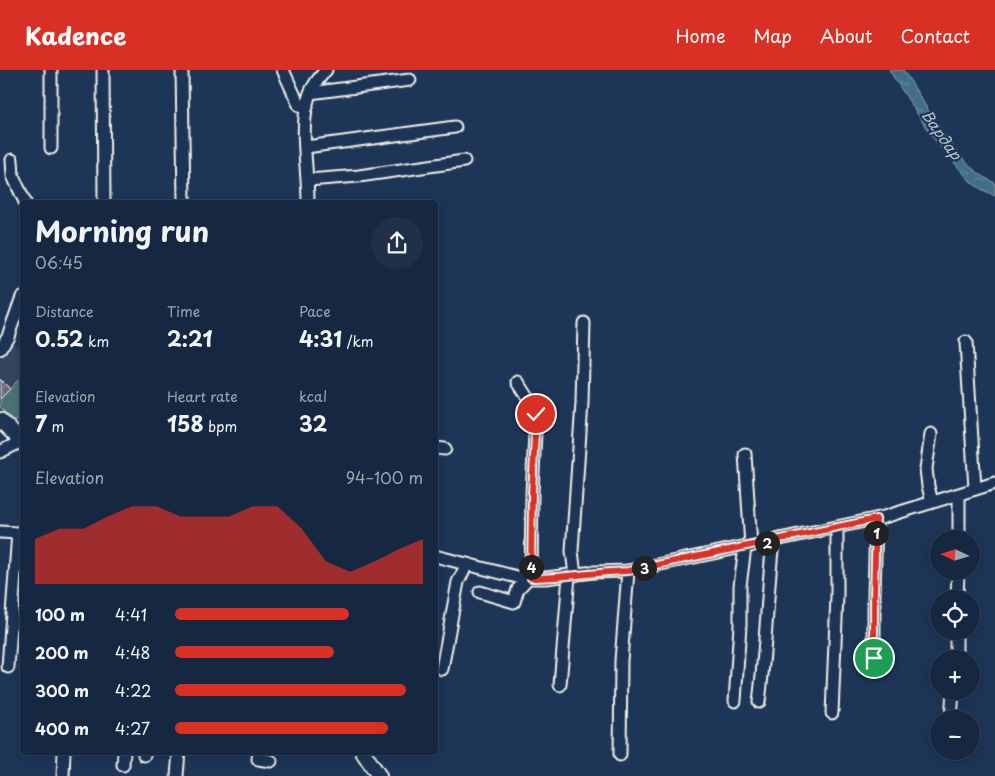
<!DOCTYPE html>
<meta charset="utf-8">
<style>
:root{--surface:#162841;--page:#1f3048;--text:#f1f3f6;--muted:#9ea6b1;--line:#35445a;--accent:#d93025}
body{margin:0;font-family:"Playpen Sans",sans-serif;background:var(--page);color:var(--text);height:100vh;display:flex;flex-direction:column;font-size:19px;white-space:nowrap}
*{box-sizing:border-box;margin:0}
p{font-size:16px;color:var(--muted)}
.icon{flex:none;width:28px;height:28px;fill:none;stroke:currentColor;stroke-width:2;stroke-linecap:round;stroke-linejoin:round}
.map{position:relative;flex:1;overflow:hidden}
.drawer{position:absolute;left:20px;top:130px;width:418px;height:555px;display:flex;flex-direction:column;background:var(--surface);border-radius:5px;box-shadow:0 2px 12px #0003,0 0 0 1px var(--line)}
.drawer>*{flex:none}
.needle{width:32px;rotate:274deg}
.fabs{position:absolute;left:930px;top:460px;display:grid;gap:10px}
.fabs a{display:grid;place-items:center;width:50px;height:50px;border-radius:50%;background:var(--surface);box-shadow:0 2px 12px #0003,0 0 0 1px var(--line);font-size:25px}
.pin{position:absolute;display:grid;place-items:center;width:42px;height:42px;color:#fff;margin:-21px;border:2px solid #fff;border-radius:50%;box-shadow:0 1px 5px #0007}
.km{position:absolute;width:25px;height:25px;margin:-12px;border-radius:50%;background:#222;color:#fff;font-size:14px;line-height:25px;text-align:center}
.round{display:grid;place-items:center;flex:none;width:52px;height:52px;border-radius:26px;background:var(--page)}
.summary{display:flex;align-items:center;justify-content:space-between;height:85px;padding:0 15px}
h1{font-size:28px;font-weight:700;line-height:38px}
.stats{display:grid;grid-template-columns:repeat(3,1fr);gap:8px;height:85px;padding:5px 15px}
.stats div{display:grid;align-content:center}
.stats b{font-size:21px;font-weight:700}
.stats small{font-size:14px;font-weight:400}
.stats p{font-size:14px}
.chart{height:140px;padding:10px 15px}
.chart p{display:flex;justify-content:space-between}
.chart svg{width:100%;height:90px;margin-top:5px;fill:var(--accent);opacity:.7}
ul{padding:0 15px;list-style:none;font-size:16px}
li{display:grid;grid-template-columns:80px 60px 1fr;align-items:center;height:38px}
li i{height:12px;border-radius:6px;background:var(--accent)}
header{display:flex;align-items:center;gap:30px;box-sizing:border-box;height:70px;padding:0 25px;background:var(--accent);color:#fff}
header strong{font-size:24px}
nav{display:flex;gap:28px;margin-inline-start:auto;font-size:18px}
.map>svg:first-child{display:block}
</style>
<header>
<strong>Kadence</strong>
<nav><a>Home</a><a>Map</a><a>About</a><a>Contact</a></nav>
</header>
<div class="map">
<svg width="995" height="706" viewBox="0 0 995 706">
<defs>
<pattern id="water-ripples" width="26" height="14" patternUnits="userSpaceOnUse" patternTransform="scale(1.25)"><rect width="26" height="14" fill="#426e87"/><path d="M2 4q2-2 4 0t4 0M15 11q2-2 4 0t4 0" fill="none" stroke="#5e8398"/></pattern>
<pattern id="building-cross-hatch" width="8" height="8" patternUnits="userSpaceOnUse" patternTransform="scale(1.25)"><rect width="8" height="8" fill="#6b6678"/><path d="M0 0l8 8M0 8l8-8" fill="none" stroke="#817c8b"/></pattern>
</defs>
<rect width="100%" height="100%" fill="#1d3557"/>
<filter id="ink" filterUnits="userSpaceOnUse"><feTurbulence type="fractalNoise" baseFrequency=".02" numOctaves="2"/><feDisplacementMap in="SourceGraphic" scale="10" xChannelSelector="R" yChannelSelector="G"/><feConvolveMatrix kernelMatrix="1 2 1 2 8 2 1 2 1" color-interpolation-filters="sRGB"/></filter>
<g filter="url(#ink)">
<path fill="#344461" d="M8 266 22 281V372L0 350V279Z"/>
<path fill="#4a7377" stroke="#9fb2b0" d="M22 306V343L14 352 0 337V329Z"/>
<path fill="url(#water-ripples)" stroke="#89a2ae" d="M889 0H903C928 36 953 94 995 113V126L981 119 971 112 944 81 931 65Z"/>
<path fill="url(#building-cross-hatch)" stroke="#f4f1e8" d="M0 309 10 319 0 329Z"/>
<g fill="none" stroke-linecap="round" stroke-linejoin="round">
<defs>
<g id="minor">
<path d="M103 0 104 132"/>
<path d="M182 0 184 132"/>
<path d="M283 0 299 35 307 37"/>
<path d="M310 23 410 10"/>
<path d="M306 77 455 57"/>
<path d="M51 78V0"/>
<path d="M12 90 13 106 25 132"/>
<path d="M308 110 359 106 464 91"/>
<path d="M308 132C308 99 299 58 309 26 312 16 319 8 326 0"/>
<path d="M966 272 975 419"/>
<path d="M0 279 8 266 22 227"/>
<path d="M518 312 531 332 536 344 532 423 531 508"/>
<path d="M931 364 926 399 928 416 932 432"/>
<path d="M435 378 445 379"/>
<path d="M0 382 22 371"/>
<path d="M745 384 751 476"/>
<path d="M0 462 18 463 8 597"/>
<path d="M959 469V425"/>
<path d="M435 486 521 508H546L594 502 628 501 884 447 995 413"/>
<path d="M575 505 572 481 582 333 584 253"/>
<path d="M480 522 514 532 518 519 528 508"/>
<path d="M957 529 958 501"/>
<path d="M874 588V526L876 449"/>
<path d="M956 589V561"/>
<path d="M442 599 458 512 467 494"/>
<path d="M560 615 569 506"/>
<path d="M735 631 740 555V516L745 477"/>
<path d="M759 632C766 578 767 525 773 471"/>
<path d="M832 643 837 526V458"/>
<path d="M951 649 953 621"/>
<path d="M259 682 258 689 271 691"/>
<path d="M144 685V682"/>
<path d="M620 685 621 591 628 501"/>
<path d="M123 695 124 682"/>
<path d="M63 706 64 682"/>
<path d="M177 706 179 682"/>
</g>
<g id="major">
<path d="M0 350 22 372"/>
<path d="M363 682 379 706"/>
</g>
</defs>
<use href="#minor" stroke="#f4f1e8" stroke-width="15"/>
<use href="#major" stroke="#f4f1e8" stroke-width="18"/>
<use href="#minor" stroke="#1d3557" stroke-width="11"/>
<use href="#major" stroke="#1d3557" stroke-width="14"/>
</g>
</g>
<g fill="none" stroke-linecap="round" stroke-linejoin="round" filter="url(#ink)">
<defs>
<path id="route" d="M536 344 532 423 531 508C563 508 595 502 628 501L876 449 874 526V588"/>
</defs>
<use href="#route" stroke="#fff" stroke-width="10"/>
<use href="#route" stroke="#d93025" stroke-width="6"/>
</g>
<g text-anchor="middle" stroke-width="4.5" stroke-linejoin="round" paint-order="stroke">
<g font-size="15" font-style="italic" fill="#b6c3c6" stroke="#1d3557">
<text transform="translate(941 65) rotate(55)" y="5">Вардар</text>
</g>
</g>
</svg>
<div class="fabs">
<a><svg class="needle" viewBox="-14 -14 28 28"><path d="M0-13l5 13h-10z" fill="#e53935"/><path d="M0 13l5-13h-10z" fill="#9ea6b1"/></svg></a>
<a><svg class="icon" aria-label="locate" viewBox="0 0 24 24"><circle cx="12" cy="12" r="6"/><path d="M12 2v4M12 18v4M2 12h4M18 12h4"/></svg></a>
<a>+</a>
<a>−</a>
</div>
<div class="pin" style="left:874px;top:588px;background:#1e9e55"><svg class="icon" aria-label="arrive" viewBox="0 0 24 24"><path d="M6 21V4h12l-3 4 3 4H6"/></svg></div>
<div class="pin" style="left:536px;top:344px;background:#d93025"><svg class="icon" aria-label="check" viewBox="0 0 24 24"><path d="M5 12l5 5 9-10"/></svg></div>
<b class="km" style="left:876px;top:463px">1</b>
<b class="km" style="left:767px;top:473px">2</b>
<b class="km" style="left:644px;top:498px">3</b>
<b class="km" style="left:531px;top:497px">4</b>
<section class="drawer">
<div class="summary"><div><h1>Morning run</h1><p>06:45</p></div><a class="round"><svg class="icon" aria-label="share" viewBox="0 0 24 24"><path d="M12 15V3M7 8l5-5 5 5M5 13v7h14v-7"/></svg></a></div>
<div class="stats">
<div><p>Distance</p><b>0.52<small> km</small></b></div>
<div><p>Time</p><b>2:21</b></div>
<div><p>Pace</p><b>4:31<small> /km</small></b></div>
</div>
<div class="stats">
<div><p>Elevation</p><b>7<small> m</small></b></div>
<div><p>Heart rate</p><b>158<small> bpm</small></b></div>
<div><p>kcal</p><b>32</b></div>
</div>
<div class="chart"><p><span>Elevation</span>94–100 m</p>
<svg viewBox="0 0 160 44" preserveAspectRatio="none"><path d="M0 44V22L10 17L20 17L30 11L40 6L50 6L60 11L70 11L80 11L90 6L100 6L110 17L120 33L130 38L140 33L150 27L160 22V44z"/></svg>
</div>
<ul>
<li><b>100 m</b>4:41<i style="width:70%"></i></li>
<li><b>200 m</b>4:48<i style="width:64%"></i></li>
<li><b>300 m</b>4:22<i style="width:93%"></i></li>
<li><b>400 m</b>4:27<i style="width:86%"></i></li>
</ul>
</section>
</div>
